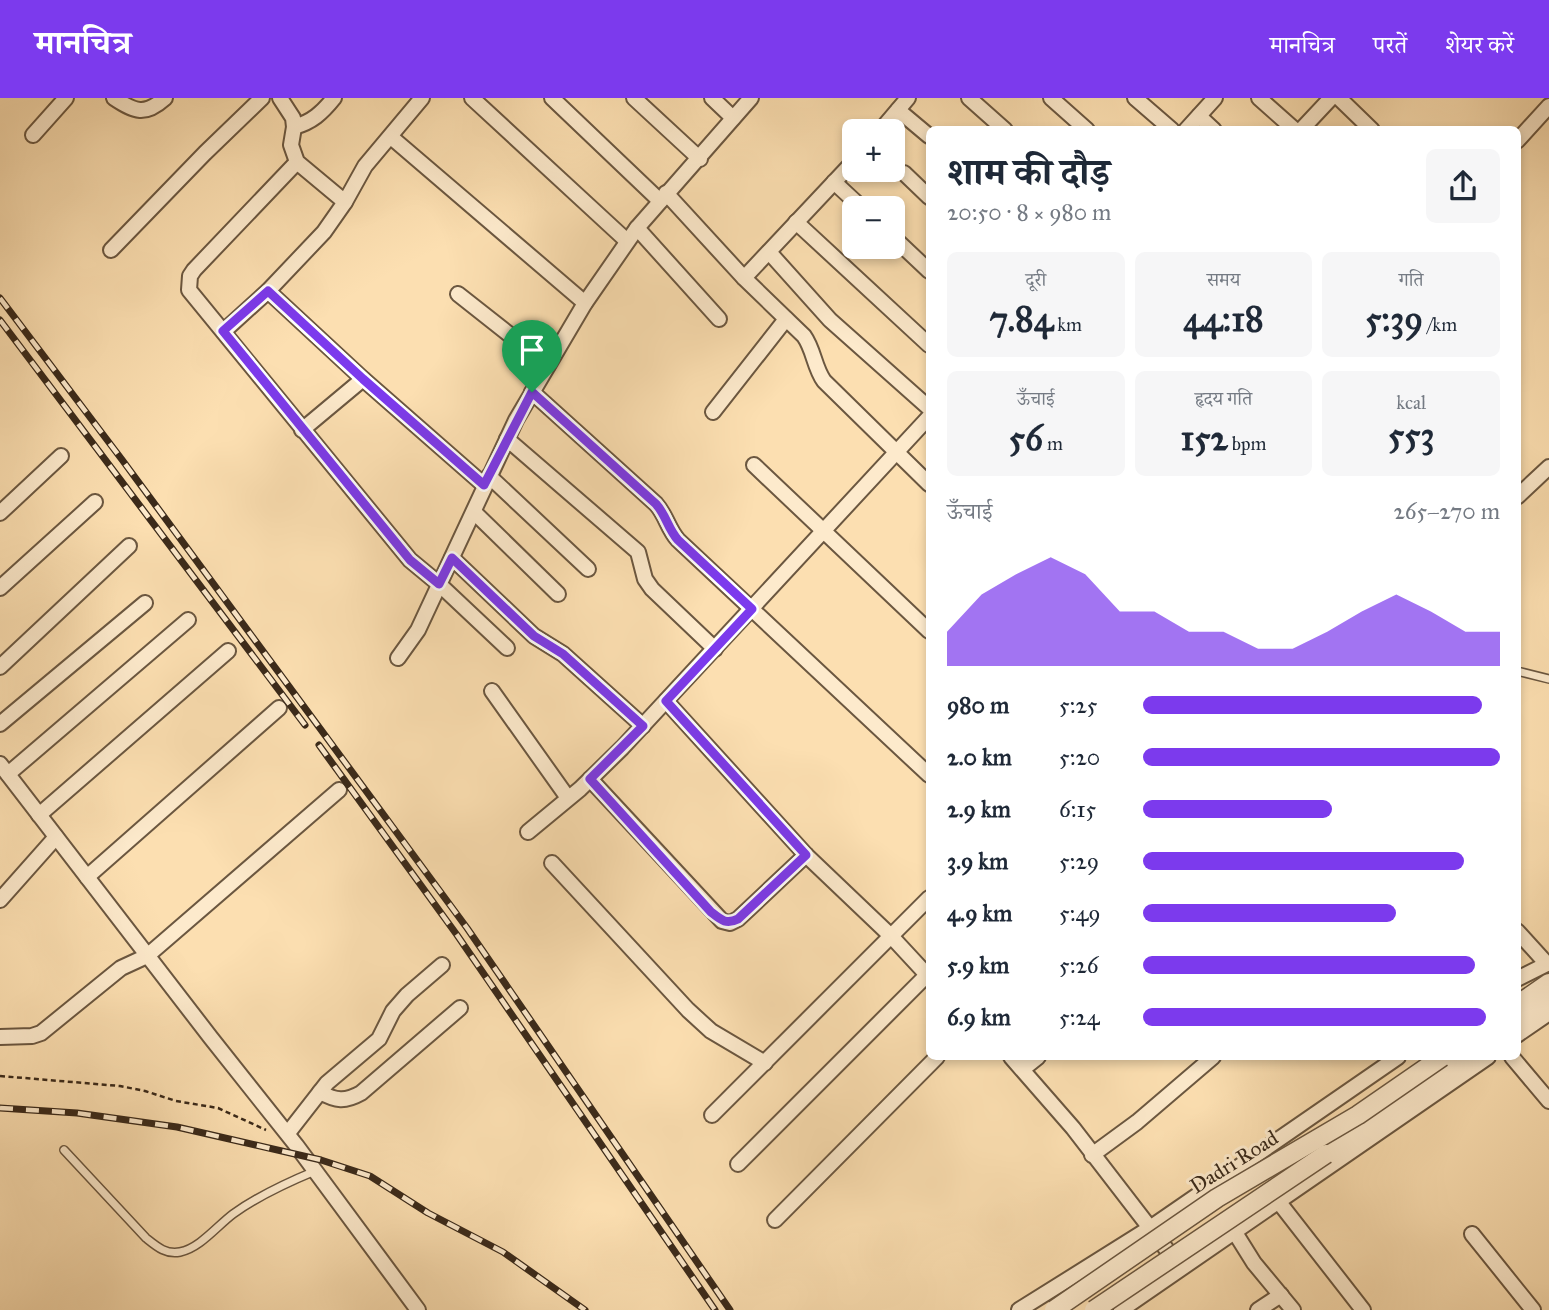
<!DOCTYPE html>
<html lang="hi">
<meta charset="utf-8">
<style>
:root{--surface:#fff;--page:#f6f6f7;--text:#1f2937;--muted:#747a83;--accent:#7c3aed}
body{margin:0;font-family:"IM FELL Great Primer","Noto Serif Devanagari",serif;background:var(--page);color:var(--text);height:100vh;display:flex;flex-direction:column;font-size:26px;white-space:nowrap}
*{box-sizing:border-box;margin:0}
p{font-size:23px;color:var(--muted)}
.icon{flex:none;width:38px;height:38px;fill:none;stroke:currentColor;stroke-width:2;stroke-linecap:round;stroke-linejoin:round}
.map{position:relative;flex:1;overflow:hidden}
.drawer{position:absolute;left:926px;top:28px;width:595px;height:934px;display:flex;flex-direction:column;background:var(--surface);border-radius:10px;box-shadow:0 4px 10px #0003}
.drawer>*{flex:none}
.fabs{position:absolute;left:842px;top:21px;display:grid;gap:14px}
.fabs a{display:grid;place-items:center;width:63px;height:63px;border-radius:10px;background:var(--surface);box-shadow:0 4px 10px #0003;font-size:35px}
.pin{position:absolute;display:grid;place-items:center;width:60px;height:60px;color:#fff;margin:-72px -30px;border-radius:50% 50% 50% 0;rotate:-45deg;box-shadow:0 0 7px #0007}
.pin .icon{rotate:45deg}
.round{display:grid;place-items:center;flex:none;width:74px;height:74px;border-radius:10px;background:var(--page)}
.summary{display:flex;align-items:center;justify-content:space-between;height:119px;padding:0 21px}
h1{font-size:38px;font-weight:700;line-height:52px}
.figures{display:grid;grid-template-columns:repeat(3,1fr);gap:10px;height:119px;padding:7px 21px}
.figures div{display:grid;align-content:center;border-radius:10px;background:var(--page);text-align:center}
.figures b{font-size:35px;font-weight:700}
.figures small{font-size:19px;font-weight:400}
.figures p{font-size:19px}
.chart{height:196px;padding:14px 21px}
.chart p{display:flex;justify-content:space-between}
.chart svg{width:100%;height:126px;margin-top:7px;fill:var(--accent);opacity:.7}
ul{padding:0 21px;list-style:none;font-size:23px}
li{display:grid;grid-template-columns:112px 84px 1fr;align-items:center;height:52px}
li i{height:18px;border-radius:9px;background:var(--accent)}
header{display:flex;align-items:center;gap:42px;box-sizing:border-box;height:98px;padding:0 35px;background:var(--accent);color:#fff}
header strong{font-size:33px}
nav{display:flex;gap:38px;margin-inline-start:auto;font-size:24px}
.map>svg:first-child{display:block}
</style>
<header>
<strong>मानचित्र</strong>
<nav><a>मानचित्र</a><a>परतें</a><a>शेयर करें</a></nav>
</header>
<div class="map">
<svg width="1549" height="1212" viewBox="0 0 1549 1212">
<rect width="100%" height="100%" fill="#fcdfb1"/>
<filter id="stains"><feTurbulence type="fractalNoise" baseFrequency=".00286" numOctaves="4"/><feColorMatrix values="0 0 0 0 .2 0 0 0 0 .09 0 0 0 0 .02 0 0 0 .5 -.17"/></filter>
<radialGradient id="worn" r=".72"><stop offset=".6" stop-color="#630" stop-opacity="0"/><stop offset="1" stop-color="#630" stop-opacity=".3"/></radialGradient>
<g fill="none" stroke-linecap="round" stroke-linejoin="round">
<defs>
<g id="service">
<path d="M1517 573 1549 581"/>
<path d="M64 1052 146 1140C156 1148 166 1157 180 1154 200 1150 217 1128 233 1116 258 1098 286 1085 315 1073"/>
</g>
<g id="minor">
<path d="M114 0C135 14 145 18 165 0"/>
<path d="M280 0 293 20 294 29 291 47 297 64 345 104"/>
<path d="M472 0 627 143"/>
<path d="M552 0 660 103"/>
<path d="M634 0 700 61"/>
<path d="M712 0 733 20"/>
<path d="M969 0 1005 32"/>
<path d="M1051 0 1087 32"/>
<path d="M1135 0 1172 32"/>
<path d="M1259 0 1295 32"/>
<path d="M1339 0 1372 32"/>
<path d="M898 12 929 38"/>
<path d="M1199 18 1214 32"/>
<path d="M294 29C312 24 322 15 334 0"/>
<path d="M1186 32 1215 0"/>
<path d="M1301 32 1331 0"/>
<path d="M880 33 908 0"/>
<path d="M33 37 66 0"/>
<path d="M391 39 585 205"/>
<path d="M1517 43 1549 8"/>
<path d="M297 64 194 172 190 178 189 192 410 462 439 486 507 550"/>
<path d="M904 75 929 99"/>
<path d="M834 84 862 110"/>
<path d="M666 95 744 180 804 238C814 252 814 269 824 283L929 386"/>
<path d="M796 124 929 247"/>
<path d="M637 130 719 221"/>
<path d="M892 138 929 173"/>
<path d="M111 152 205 55 262 0"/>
<path d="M769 154 830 222 929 310"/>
<path d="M744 180 854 63"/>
<path d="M268 193 363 281 484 387"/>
<path d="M458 196 548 267"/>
<path d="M224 233 268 193 324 134 345 104 365 68 422 0"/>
<path d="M532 294 656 406C666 417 668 431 678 442L929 677"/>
<path d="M713 314 786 221"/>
<path d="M302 332 363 281"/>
<path d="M507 341 638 454 645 481 652 491 715 551"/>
<path d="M754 367 929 533"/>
<path d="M489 378 588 471"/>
<path d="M1517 399 1549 369"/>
<path d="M474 414 558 496"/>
<path d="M0 415 61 358"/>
<path d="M452 460 534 538 563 556 643 628"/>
<path d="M0 490 95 404"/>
<path d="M398 560 418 532 516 322 585 205 637 130 751 0"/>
<path d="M0 569 129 448"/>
<path d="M492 593 568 700"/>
<path d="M666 603 806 757 891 838 929 879"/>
<path d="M0 626 145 505"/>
<path d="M0 666 211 940 296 1047 418 1212"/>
<path d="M8 676 188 522"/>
<path d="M590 681 722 823 730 825 738 821 806 757"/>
<path d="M39 717 228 553"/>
<path d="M528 734 580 691 622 650 929 319"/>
<path d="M552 765 688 912 711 933 765 965"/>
<path d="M87 779 279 610"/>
<path d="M0 802 56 739"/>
<path d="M1517 833 1547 866"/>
<path d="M1517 881 1549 865"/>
<path d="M1517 937 1549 915"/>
<path d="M0 939 32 938 41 935 121 870 147 858 339 692"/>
<path d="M1011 959 1073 1030 1177 1165"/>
<path d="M1512 959 1549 1003"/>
<path d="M1023 971 1038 959"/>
<path d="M320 994C336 1003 345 1004 361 995L460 910"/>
<path d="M712 1017 929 800"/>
<path d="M288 1035 327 985 379 941 393 913 407 897 442 867"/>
<path d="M1092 1057 1137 1024 1213 959"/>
<path d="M738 1066 929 875"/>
<path d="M1278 1103 1363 1212"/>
<path d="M775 1122 937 959"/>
<path d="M1234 1133 1254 1165 1293 1212"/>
<path d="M1472 1136 1533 1212"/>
<path d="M1019 1212 1150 1130 1398 959"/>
<path d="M1121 1212 1488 959"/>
<path d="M1258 1212 1281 1197"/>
</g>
<g id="tertiary">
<path d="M1517 907 1549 885"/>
<path d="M1517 923 1549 904"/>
<path d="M1326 1056 1465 959"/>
</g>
</defs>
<use href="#service" stroke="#6b5740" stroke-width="10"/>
<use href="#minor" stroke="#6b5740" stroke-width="18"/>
<use href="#tertiary" stroke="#6b5740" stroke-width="21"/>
<path stroke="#3b2a1a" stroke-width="2.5" stroke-dasharray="5 3.5" stroke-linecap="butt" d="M0 978 120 988 145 993 176 1003 218 1010 266 1032"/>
<use href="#service" stroke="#fdeacc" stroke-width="7"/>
<use href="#minor" stroke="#fdeacc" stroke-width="14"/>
<use href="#tertiary" stroke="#fdeacc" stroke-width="18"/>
<defs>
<g id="rail">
<path d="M0 200 123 363 467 830 730 1212"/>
<path d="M0 222 305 627"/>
<path d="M319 647 457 837 715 1212"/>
<path d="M0 1010 77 1015 177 1029 321 1062 370 1078 428 1115 503 1154 585 1212"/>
</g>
</defs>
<use href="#rail" stroke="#3b2a1a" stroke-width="7"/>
<use href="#rail" stroke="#fdeacc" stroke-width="4.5" stroke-dasharray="13" stroke-linecap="butt"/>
<defs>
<g id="tertiary-bridge">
<path d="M1054 1212 1217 1100 1358 1017 1442 959"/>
<path d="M1094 1212 1326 1056"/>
</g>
</defs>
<use href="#tertiary-bridge" stroke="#6b5740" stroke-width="21" stroke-linecap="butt"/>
<use href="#tertiary-bridge" stroke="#fdeacc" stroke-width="18"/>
</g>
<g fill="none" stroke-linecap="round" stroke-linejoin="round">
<defs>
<path id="route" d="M268 193 363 281 484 387 532 294 656 406C666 417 668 431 678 442L752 511 666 603 806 757 738 821C726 827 721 822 711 814L590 681 643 628 563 556 534 538 452 460 439 486 410 462 223 233Z"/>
</defs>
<use href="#route" stroke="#fff" stroke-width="14"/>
<use href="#route" stroke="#7c3aed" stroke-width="9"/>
</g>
<g text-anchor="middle" stroke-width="6" stroke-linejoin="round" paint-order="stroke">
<g font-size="21" fill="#3b2a1a" stroke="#fdeacc">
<text transform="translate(1234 1064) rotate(-32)" y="7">Dadri Road</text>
</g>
</g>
<rect width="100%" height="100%" filter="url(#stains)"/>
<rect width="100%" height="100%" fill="url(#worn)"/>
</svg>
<div class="fabs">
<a>+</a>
<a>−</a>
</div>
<div class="pin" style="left:532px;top:294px;background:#1e9e55"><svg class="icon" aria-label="arrive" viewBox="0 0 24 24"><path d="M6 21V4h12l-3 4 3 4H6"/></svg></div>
<section class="drawer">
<div class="summary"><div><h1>शाम की दौड़</h1><p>20:50 · 8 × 980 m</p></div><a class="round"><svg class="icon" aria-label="share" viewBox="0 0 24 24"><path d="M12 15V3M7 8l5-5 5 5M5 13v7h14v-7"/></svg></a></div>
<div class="figures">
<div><p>दूरी</p><b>7.84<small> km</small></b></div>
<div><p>समय</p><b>44:18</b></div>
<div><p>गति</p><b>5:39<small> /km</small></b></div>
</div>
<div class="figures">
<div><p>ऊँचाई</p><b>56<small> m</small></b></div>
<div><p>हृदय गति</p><b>152<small> bpm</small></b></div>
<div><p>kcal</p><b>553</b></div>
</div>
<div class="chart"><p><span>ऊँचाई</span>265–270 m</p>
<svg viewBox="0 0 160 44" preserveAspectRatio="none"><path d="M0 44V32L10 19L20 12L30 6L40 12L50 25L60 25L70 32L80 32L90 38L100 38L110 32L120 25L130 19L140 25L150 32L160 32V44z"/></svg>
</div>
<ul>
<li><b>980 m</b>5:25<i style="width:95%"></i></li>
<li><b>2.0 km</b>5:20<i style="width:100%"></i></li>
<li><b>2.9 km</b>6:15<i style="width:53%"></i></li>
<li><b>3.9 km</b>5:29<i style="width:90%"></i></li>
<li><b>4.9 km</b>5:49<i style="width:71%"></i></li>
<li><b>5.9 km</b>5:26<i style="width:93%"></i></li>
<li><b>6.9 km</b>5:24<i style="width:96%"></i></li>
</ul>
</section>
</div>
